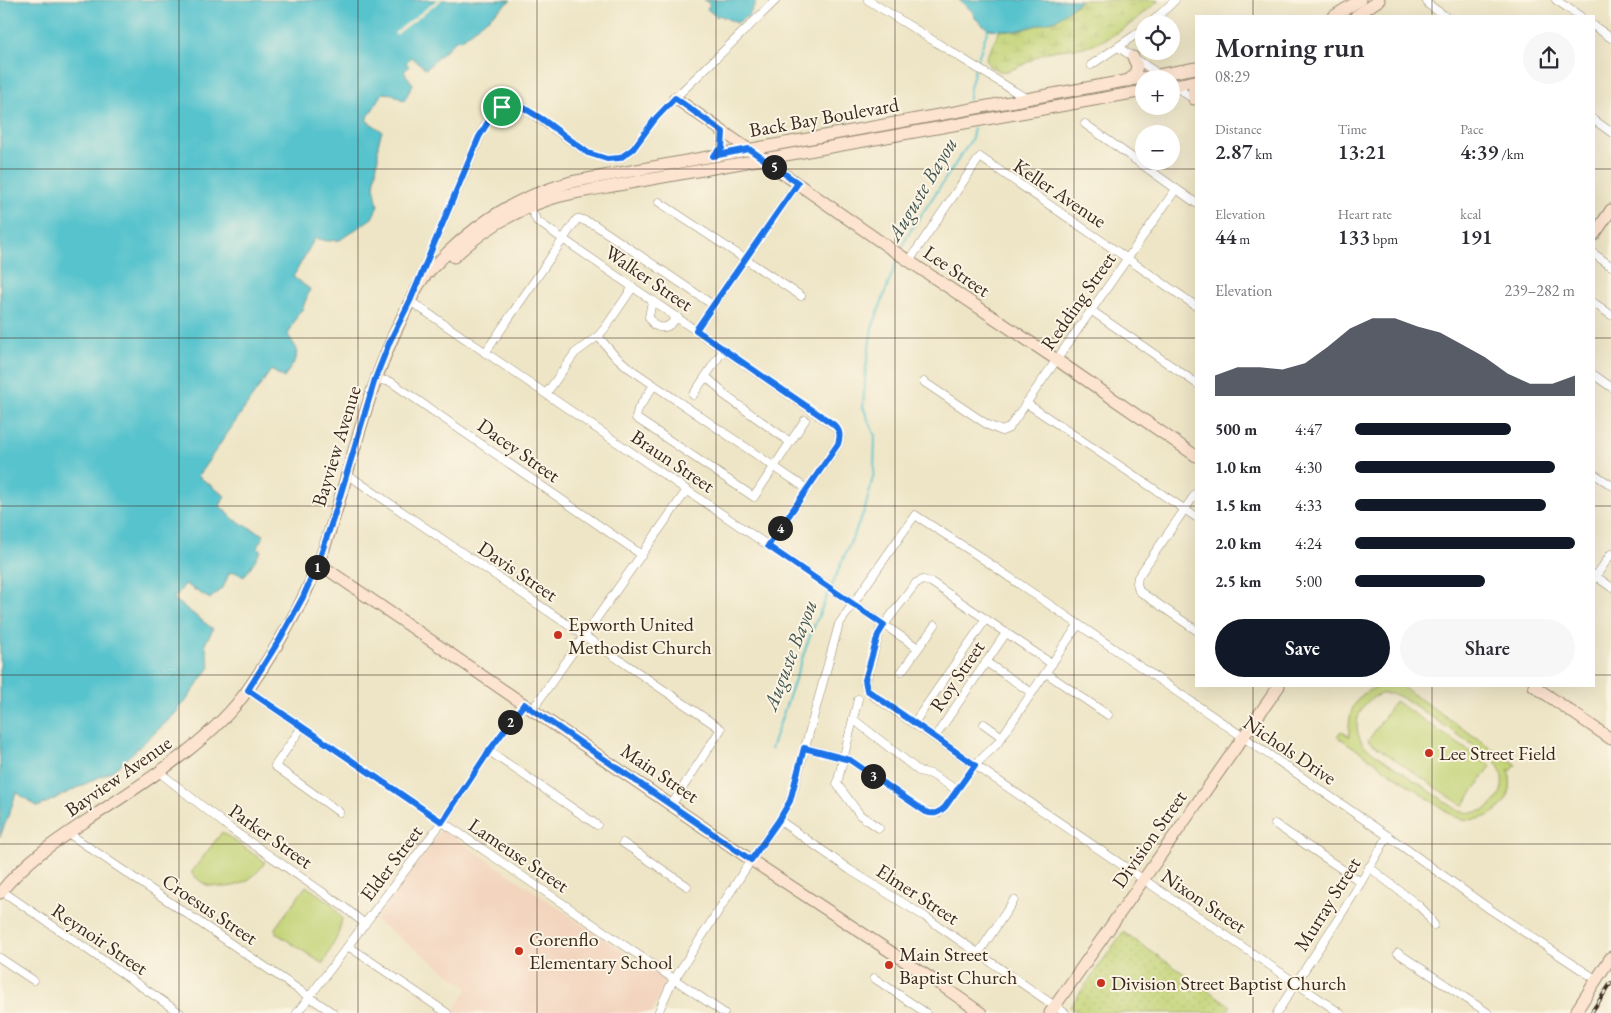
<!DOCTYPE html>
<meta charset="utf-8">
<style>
:root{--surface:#fff;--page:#f7f7f7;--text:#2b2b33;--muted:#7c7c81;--accent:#111827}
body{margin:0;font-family:"EB Garamond",serif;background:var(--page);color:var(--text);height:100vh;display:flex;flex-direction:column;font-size:19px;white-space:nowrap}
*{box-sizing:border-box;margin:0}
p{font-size:16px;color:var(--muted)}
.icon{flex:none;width:28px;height:28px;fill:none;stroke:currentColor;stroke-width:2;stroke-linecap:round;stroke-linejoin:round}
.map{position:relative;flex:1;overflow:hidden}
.panel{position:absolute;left:1195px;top:15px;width:400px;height:672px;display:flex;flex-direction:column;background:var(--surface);border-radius:0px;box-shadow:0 5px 20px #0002}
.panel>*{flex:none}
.buttons{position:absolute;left:1135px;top:15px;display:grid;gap:10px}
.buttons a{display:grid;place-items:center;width:45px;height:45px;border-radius:50%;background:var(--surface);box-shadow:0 5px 20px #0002;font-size:25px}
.pin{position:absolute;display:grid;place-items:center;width:42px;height:42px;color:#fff;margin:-21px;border:2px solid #fff;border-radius:50%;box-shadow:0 1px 5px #0007}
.km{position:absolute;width:25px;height:25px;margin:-12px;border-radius:50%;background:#222;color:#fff;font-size:14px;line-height:25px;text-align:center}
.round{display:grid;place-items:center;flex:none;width:52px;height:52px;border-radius:26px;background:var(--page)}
.head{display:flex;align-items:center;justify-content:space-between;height:85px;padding:0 20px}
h1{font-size:28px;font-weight:600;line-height:38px}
.stats{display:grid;grid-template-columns:repeat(3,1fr);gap:8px;height:85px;padding:5px 20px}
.stats div{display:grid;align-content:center}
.stats b{font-size:21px;font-weight:600}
.stats small{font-size:14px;font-weight:400}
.stats p{font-size:14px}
.chart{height:140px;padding:10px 20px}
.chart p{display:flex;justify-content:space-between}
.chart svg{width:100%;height:90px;margin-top:5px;fill:var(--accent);opacity:.7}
.action{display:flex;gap:10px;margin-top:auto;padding:10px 20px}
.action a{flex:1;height:58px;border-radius:30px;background:var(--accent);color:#fff;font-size:20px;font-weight:600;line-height:58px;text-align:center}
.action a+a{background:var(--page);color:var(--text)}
ul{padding:0 20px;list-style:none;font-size:16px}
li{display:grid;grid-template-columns:80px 60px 1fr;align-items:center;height:38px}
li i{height:12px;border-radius:6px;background:var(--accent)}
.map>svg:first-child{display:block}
</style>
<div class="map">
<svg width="1611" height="1013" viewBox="0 0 1611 1013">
<defs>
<pattern id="wetland-marsh" width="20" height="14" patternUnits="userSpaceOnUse" patternTransform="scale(1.25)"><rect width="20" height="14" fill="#c2d376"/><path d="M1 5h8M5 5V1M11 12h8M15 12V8" fill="none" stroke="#a8b566"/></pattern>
<pattern id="park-dots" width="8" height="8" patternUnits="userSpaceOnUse" patternTransform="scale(1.25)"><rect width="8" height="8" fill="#c2d376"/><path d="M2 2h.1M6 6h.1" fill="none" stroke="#a8b566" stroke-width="1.8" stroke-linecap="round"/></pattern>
</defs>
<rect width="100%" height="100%" fill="#fcf5e5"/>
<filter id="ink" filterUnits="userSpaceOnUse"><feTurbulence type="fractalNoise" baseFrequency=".02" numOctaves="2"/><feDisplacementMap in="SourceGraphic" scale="10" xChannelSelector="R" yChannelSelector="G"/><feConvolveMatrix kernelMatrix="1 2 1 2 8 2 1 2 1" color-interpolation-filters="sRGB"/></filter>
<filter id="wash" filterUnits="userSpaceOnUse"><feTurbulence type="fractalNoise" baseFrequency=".0096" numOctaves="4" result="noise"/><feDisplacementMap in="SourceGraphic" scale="20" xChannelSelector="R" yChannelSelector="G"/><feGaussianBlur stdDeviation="1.12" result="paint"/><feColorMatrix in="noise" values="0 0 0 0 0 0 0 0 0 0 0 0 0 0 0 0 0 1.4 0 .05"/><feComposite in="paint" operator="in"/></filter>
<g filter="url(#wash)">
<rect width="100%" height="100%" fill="#eee5c6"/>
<path fill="#f3d4be" d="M442 829 666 981 652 1013H455L453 1011 468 988 375 920Z"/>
<path fill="url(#wetland-marsh)" stroke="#7e7e4a" d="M1081 0H1159C1139 19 1115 38 1088 46 1074 50 1059 48 1045 53 1033 58 1012 74 999 71 996 70 992 67 989 66L986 58 1000 30 1016 31 1075 6Z"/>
<path fill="url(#park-dots)" stroke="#7e7e4a" d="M1123 932 1231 1006 1226 1013H1079L1070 1007Z"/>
<g fill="#c2d376" stroke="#7e7e4a" fill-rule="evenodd">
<path d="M1381 686H1401L1516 765 1511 771 1508 769C1520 803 1486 828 1455 817L1337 736 1341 731 1350 737C1346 713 1356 691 1381 686ZM1381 694H1394L1405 699 1491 757C1517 782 1495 821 1459 811L1364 746C1350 726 1358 702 1381 694Z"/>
<path d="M1395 701 1491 766 1463 806 1368 741Z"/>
<path d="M222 832 265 862C254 879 240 888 219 887 215 886 210 886 207 885 201 883 196 877 191 873Z"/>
<path d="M306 886 332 904 342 919 338 935 323 964 276 933 275 928Z"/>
</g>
<g fill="#56c3cd" stroke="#487676">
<path d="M0 0H511L461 40 457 39 426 69 411 57 406 63 409 66 404 72 413 84 404 101 393 94 383 93 366 120 382 131 378 144V157L374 186 378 206 372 218 340 240 327 241 315 238 293 277 310 289 302 310 299 312 288 335 297 349 296 359 284 378 271 370 198 476 225 496 220 506 235 520 264 535 257 547 261 551 244 577 235 572 229 573 224 586 210 599 185 584 174 599 213 629 205 644 210 667 186 701 173 716 114 770 38 807 16 792 13 803 0 837Z"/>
<path d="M704 0H757L749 15 737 23 719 15 717 17 707 9 710 4Z"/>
<path d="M959 0H1081L1056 20 1016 31 988 29 975 18 972 11Z"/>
</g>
<path fill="#eee5c6" d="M437 0H442L396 35 394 33Z"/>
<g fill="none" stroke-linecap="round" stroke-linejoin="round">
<g stroke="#56c3cd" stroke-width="2">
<path d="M976 64 988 29"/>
<path d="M969 100V92L975 68"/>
<path d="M901 251 907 236 968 145 972 138 974 128"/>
<path d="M831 587 865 509 874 473 875 436 863 407 866 368 872 328 898 258"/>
<path d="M771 749 810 636 829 591"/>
</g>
</g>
</g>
<g filter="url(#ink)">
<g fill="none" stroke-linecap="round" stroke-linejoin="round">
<defs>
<g id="street">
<path d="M868 0 1027 99"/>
<path d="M1426 0 1429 5 1445 16"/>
<path d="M1556 0 1580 16"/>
<path d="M1150 24 1175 0"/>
<path d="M1594 26 1611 38"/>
<path d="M1118 47 1160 75"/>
<path d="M1091 65 1144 29"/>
<path d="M1173 85 1195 100"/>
<path d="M1594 120 1611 132"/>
<path d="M1085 124 1196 203"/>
<path d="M659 202 801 296"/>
<path d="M530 207 537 221 563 239 837 428 840 438 838 445 768 546"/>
<path d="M1594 254 1611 266"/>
<path d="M909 261 980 157 1196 306"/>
<path d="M420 277 484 127 494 112 502 107 513 105 524 108 588 153 607 159 620 158 633 149 655 119 675 98 776 0"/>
<path d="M412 297 410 301 918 648"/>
<path d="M654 301 651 306 649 317 654 325C665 331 671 325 677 317"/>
<path d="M1594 303 1611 315"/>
<path d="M1092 311 1196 383"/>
<path d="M696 330 798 183"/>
<path d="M598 336 613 354 629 368 807 489"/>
<path d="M485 353 577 219H580L595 225 713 305"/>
<path d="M1594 375 1611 387"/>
<path d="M706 377 719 388 723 394 790 442"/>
<path d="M375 379 391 382 642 555"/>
<path d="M924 382 988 425 1002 431 1009 428 1176 189"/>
<path d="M654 385 638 409 636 418 754 497 805 420"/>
<path d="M546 394 575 353 598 336 605 328 633 287"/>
<path d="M693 395 724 349"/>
<path d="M1026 403 1196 517"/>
<path d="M1594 474 1611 485"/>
<path d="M346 476 354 479 721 729 672 804"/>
<path d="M1196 493 1138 577 1137 583 1139 591 1196 630"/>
<path d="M1594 575 1611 587"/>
<path d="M1594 579 1611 554"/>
<path d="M986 662 1032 693"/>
<path d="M1052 664 931 582 923 580 916 583 880 630 865 684 869 693 1340 1013"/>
<path d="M902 671 935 625"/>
<path d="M1046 673 1108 715"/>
<path d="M248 690 724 1013"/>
<path d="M858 699 837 784 860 815 879 828"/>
<path d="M532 710 687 490"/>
<path d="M853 719 919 771 931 774 957 790"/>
<path d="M914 723 986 619"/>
<path d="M984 724 1002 737"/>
<path d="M302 727 275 766 339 812"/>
<path d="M935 737 1006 633"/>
<path d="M805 748 850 760 926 812 938 813 945 807 975 765 997 744 1078 625"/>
<path d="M489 751 597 825"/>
<path d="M159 772 231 829 344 907 365 924"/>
<path d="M779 820 850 870 924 916 1065 1013"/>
<path d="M1275 824 1361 882"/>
<path d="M68 833 333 1013"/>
<path d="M623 843 687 886"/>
<path d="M1369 867 1419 906 1426 913 1434 925"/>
<path d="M2 891 180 1013"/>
<path d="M348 946 447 1013"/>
<path d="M1398 953 1488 1013"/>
<path d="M978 954 1014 900"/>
<path d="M0 958 33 980"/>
<path d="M874 978 926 1013"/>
<path d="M297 1013 442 822 489 751 524 704"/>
<path d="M658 1013 670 986 751 860 779 820 787 807 792 795 839 624 915 515 974 553 1388 836 1491 910 1597 980"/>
<path d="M1277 1013C1297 980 1319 949 1340 916 1357 890 1372 863 1388 836"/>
</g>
<g id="secondary">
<path d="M1334 16 1360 0"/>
<path d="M1356 16 1379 0"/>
<path d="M1128 81 1135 74 1137 66 1133 57"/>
<path d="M1171 86 1196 81"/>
<path d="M675 98 891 249 1057 360 1196 456"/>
<path d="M1194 99 1193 92 1196 84"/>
<path d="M1594 235 1611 210"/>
<path d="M454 257C480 232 514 211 550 199 568 193 588 191 607 187L1144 91"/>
<path d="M318 563 751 860 941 985 981 1013"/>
<path d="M1534 686 1611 739"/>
<path d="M0 893C27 859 59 839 95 815 148 780 213 740 249 688 281 642 310 592 327 540 352 465 367 388 402 318 408 305 414 292 422 280 429 270 440 261 448 252 486 216 521 196 571 182L1196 68"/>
<path d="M1050 1013 1279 686"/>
<path d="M1575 1013 1611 957"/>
</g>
</defs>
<use href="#street" stroke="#948872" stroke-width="9"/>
<use href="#secondary" stroke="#948872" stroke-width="13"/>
<use href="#street" stroke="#fff" stroke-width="8"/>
<use href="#secondary" stroke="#fde4d0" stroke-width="11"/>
<defs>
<path id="rail" d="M1591 1013 1611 983"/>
</defs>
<use href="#rail" stroke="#3b2a1e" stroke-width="4"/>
<use href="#rail" stroke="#fcf5e5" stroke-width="2" stroke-dasharray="5.5" stroke-linecap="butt"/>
</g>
</g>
<g fill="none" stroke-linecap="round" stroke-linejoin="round" filter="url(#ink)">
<defs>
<path id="route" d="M675 98 723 132 722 148 713 156 749 149 798 183 696 330 768 380 833 424C840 430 841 435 838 444L768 546 884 625 878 635 865 680 867 690 975 765 945 807C939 813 934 815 926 812L850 760 804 748 790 801 779 820 751 860 524 704 489 751 442 822 248 690 280 639 303 597 318 563 335 513 375 379 390 341 410 301 479 137 494 112 502 107 513 105 524 108 542 119 588 153 607 159 620 158 633 149 655 119Z"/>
</defs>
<use href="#route" stroke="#fff" stroke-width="10"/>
<use href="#route" stroke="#1a73e8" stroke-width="6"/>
</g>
<path fill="none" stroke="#3b2a1e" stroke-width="1" stroke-opacity="0.55" d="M179 0V1013M358 0V1013M537 0V1013M716 0V1013M895 0V1013M1074 0V1013M1253 0V16M1432 0V16M0 169H1196M1594 169H1611M0 338H1196M1594 338H1611M0 506H1196M1594 506H1611M0 675H1196M1594 675H1611M1253 686V1013M1432 686V1013M0 844H1611"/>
<g fill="#c8321e" stroke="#fcf5e5" stroke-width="2">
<circle cx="558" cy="635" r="5"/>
<circle cx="1429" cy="753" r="5"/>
<circle cx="519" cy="951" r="5"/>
<circle cx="889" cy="965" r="5"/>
<circle cx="1101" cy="983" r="5"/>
</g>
<g text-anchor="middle" stroke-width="4" stroke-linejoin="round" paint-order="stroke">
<g font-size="20" fill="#3b2a1e" stroke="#fcf5e5">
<text transform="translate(824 117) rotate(-10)" y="7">Back Bay Boulevard</text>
<text transform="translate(1060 193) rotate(34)" y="7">Keller Avenue</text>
<text transform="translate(957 271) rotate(34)" y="7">Lee Street</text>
<text transform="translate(649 278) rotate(34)" y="7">Walker Street</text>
<text transform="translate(1078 301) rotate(-55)" y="7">Redding Street</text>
<text transform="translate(336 446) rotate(-73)" y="7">Bayview Avenue</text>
<text transform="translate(519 450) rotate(35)" y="7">Dacey Street</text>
<text transform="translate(673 461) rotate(34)" y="7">Braun Street</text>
<text transform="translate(518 571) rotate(34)" y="7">Davis Street</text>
<text transform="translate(957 676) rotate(-56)" y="7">Roy Street</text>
<text transform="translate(1290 750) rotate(34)" y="7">Nichols Drive</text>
<text transform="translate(660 773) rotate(34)" y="7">Main Street</text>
<text transform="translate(118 776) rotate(-35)" y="7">Bayview Avenue</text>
<text transform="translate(271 836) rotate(35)" y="7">Parker Street</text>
<text transform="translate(1149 839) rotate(-55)" y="7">Division Street</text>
<text transform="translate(519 855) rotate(34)" y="7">Lameuse Street</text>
<text transform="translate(391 863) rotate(-53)" y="7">Elder Street</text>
<text transform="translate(918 894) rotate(33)" y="7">Elmer Street</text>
<text transform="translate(1204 901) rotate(34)" y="7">Nixon Street</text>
<text transform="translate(1327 904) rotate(-58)" y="7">Murray Street</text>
<text transform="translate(210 909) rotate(34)" y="7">Croesus Street</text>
<text transform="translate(100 939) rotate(34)" y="7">Reynoir Street</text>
</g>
<g font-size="20" fill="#3b2a1e" stroke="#fcf5e5" text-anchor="start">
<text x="568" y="631">Epworth United<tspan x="568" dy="23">Methodist Church</tspan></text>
<text x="1439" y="760">Lee Street Field</text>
<text x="529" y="946">Gorenflo<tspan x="529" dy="23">Elementary School</tspan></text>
<text x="899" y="961">Main Street<tspan x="899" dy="23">Baptist Church</tspan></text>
<text x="1111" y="990">Division Street Baptist Church</text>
</g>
<g font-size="21" font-style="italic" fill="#435853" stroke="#fcf5e5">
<text transform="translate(922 189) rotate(-59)" y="7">Auguste Bayou</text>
<text transform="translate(790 655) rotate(-69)" y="7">Auguste Bayou</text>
</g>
</g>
</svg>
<div class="buttons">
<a><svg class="icon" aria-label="locate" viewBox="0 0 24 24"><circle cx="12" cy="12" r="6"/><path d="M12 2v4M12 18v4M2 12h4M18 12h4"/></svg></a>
<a>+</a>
<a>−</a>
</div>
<div class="pin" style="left:502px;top:107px;background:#1e9e55"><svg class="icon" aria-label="arrive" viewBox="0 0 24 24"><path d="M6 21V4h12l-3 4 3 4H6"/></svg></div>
<b class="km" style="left:317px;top:567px">1</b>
<b class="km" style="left:510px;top:722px">2</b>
<b class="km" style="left:873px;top:776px">3</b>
<b class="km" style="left:780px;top:528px">4</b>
<b class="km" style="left:774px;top:167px">5</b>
<section class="panel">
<div class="head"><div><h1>Morning run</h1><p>08:29</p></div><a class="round"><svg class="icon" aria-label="share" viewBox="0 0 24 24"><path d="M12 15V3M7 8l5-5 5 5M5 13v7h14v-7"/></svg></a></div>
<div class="stats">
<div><p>Distance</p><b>2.87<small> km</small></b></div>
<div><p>Time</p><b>13:21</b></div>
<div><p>Pace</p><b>4:39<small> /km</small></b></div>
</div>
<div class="stats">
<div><p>Elevation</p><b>44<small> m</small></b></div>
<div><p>Heart rate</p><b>133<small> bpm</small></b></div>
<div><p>kcal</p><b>191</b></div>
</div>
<div class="chart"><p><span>Elevation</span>239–282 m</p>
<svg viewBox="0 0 160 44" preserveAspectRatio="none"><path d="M0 44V34L10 30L20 30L30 31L40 28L50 20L60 11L70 6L80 6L90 10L100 13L110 19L120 25L130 33L140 38L150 38L160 34V44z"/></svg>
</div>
<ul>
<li><b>500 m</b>4:47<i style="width:71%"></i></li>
<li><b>1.0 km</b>4:30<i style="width:91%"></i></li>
<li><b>1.5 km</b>4:33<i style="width:87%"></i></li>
<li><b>2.0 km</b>4:24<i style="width:100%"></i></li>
<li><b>2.5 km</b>5:00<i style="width:59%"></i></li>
</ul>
<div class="action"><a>Save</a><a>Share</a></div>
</section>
</div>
